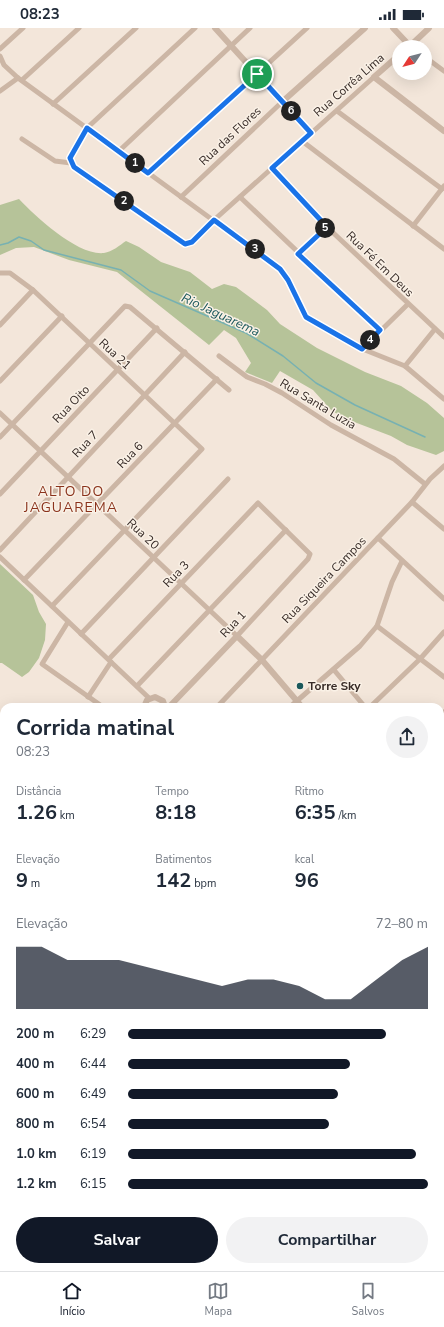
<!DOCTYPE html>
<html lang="pt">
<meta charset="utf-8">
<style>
:root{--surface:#fff;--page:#f2f2f3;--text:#1f2937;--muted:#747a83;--line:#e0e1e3;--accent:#111827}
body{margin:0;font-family:"Nunito Sans",sans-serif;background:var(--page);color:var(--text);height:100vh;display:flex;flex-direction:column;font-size:15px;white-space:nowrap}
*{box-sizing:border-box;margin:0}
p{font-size:13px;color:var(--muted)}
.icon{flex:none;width:22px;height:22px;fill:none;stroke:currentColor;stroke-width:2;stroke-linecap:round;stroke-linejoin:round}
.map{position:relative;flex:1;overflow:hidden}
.details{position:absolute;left:0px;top:675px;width:444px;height:568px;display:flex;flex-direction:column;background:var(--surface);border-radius:12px 12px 0 0;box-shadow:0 4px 16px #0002}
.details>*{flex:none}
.needle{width:26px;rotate:234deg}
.fabs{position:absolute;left:392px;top:12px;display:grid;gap:8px}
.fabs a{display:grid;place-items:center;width:40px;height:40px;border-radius:50%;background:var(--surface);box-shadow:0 4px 16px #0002;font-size:20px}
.pin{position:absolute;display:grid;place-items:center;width:34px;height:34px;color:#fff;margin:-17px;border:2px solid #fff;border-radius:50%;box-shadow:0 1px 4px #0007}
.km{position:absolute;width:20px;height:20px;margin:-10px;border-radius:50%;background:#222;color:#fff;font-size:11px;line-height:20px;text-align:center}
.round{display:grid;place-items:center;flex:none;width:42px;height:42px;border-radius:21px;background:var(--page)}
.overview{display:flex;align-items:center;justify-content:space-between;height:68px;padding:0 16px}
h1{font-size:22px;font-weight:700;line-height:30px}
.figures{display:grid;grid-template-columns:repeat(3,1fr);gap:6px;height:68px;padding:4px 16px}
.figures div{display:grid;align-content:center}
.figures b{font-size:20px;font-weight:700}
.figures small{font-size:11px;font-weight:400}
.figures p{font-size:11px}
.chart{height:112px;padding:8px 16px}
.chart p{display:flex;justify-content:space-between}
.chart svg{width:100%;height:72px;margin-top:4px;fill:var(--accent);opacity:.7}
.cta{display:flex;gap:8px;margin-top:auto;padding:8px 16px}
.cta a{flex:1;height:46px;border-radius:24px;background:var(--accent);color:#fff;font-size:16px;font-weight:700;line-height:46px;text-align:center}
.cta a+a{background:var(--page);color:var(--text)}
ul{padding:0 16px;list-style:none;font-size:13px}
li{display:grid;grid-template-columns:64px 48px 1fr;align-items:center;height:30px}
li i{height:10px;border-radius:5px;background:var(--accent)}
.status{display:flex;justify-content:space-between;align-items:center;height:28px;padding:0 20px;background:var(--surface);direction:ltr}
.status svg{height:11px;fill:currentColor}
.tab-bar{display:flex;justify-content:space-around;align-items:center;height:56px;border-top:1px solid var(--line);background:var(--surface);font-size:11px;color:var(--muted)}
.tab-bar a{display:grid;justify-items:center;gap:2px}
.tab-bar .selected{color:var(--accent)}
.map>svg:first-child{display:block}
</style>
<div class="status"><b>08:23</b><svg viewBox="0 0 49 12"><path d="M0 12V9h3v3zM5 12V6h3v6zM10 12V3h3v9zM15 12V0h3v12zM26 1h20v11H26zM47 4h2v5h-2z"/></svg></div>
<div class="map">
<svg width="444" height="1243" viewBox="0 0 444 1243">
<rect width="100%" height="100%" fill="#f3e6da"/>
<g fill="#b6c399">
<path d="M19 171C36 189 78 228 104 225 112 224 120 217 126 213L139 219 161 234 190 244 212 261 224 256 236 259 267 282 280 296 317 320 365 344 401 358 427 375 444 390V423L436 427 407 417 391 408 349 392 332 383 313 362 280 343 272 355 245 344 251 335 236 310 224 302 209 317 117 244 69 232 34 219 16 220 0 227V177Z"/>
<path d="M0 536 33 567 39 584 46 596 45 612 39 630 29 644 22 649 2 635H0Z"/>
</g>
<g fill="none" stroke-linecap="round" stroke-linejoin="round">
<path stroke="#77b1b2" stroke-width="1.5" d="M0 217 8 215 19 209 31 213 44 222 121 242 150 263 246 305 283 328 316 355 355 377 425 409"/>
<g stroke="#ccb6a5" stroke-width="5">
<path d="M195 0 87 100 70 132 74 139 185 216 192 214 214 192 374 49"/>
<path d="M0 21 23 0"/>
<path d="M0 28 4 37 18 50 280 241 288 251 306 289 355 318 405 338 444 371"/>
<path d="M425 29 444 43"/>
<path d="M22 52 79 0"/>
<path d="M0 63 18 50"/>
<path d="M53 76 136 0"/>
<path d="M337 83 442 161"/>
<path d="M22 111 55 133 71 135"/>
<path d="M302 113 444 221"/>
<path d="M119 123 250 0"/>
<path d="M272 140 327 199 444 309"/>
<path d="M148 145 307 0"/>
<path d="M181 169 282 74 311 105"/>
<path d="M240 169 380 302"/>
<path d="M413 198 444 158"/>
<path d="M298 225 327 199"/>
<path d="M0 245H10L33 262 202 421 52 578"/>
<path d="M0 297 33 262"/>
<path d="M362 321 408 276"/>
<path d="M219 328 247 349 265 356 282 365 331 397 394 431 425 456"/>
<path d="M405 338 435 301"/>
<path d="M0 353 62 288"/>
<path d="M0 385C79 459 158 534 237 608L308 531 310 526 258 475 109 631"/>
<path d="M0 409 125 278 130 279 229 362"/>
<path d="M0 466 157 300"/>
<path d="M412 474 444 501"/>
<path d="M378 510 444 571"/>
<path d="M0 522 185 324"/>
<path d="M0 529 149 670"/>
<path d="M24 552 217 351"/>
<path d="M68 594 42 636 103 679"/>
<path d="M377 598 444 649"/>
<path d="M81 606 228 451"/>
<path d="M334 642 365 679"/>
<path d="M137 658 286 502"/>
<path d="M88 669 111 634"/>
<path d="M217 679 412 474 430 451 444 438"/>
<path d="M290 679 360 618 377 598 392 554 402 533"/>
<path d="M370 679 420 631 444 604"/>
<path d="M440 687 444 684"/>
<path d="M0 696 4 699"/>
<path d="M440 766 444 771"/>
<path d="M0 784 4 787"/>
<path d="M440 847 444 843"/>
<path d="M440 929 444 925"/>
<path d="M0 932 4 936"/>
<path d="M0 997 4 993"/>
<path d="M0 1008 4 1004"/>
<path d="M0 1013 4 1017"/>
<path d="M440 1016 444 1012"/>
<path d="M440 1066 444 1062"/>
<path d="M0 1079 4 1075"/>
<path d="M0 1098 4 1102"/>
<path d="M0 1170 4 1173"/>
<path d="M440 1179 444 1184"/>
<path d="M440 1228 444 1233"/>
<path d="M0 1230 4 1234"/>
<path d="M91 1239 102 1243"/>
<path d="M280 1239 284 1243"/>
<path d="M372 1239 376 1243"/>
<path d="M214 1243 218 1239"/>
<path d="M258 1243 262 1239"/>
<path d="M382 1243 386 1239"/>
<path d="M437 1243 444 1236"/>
</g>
<g stroke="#ccb6a5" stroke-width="6">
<path d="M215 0 282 74 365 0"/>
<path d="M393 0 410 18"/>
<path d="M409 19 429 0"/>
<path d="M399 27 374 49 444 103"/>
<path d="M144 679 147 672 155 669 163 673 165 679"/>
<path d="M169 679 237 608 262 632 302 679"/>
<path d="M440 766 444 762"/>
<path d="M0 859 4 854"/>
<path d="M440 943 444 946"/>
<path d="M7 1243 10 1239"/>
</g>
<g stroke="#9f8476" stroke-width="7">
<path d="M440 1122 444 1118"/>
<path d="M313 1243 317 1239"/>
</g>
</g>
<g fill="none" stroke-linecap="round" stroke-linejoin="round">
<defs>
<path id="route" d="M257 46 311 105 272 140 327 199 298 226 380 302 362 321 306 289 288 252 280 241 214 192 192 214 185 216 74 139 70 130 87 100 148 145Z"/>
</defs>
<use href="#route" stroke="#fff" stroke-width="8"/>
<use href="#route" stroke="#1a73e8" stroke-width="5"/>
</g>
<circle fill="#1a585b" stroke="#faf1e6" stroke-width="1.5" cx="300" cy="658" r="4"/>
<g text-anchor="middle" stroke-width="3" stroke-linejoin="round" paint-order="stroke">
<g font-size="12" fill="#372b27" stroke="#faf1e6">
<text transform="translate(349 57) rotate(-41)" y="4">Rua Corrêa Lima</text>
<text transform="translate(230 108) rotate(-43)" y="4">Rua das Flores</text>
<text transform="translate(380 236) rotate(44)" y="4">Rua Fé Em Deus</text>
<text transform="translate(115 326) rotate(43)" y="4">Rua 21</text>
<text transform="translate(71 376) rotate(-46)" y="4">Rua Oito</text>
<text transform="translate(318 376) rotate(31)" y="4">Rua Santa Luzia</text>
<text transform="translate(85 416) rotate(-47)" y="4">Rua 7</text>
<text transform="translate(130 427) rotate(-46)" y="4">Rua 6</text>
<text transform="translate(143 506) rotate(43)" y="4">Rua 20</text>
<text transform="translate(176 546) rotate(-46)" y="4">Rua 3</text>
<text transform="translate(324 552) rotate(-46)" y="4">Rua Siqueira Campos</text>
<text transform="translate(233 596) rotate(-47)" y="4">Rua 1</text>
</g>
<g font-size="12" font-weight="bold" fill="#372b27" stroke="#faf1e6" text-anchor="start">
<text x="308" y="662">Torre Sky</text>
</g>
<g font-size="13" font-style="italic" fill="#1a585b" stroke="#faf1e6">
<text transform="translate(221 286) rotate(25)" y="5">Rio Jaguarema</text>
</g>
<g font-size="14" letter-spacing="1" fill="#8a321b" stroke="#faf1e6">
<text x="71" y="468">ALTO DO<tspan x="71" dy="16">JAGUAREMA</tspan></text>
</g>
</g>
</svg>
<div class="fabs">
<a><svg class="needle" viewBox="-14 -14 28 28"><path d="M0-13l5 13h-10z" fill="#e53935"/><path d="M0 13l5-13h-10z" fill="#747a83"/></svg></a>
</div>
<div class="pin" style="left:257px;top:46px;background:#1e9e55"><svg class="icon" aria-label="arrive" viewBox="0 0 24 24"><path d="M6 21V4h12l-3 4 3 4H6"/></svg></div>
<b class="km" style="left:135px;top:135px">1</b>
<b class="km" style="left:124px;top:173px">2</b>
<b class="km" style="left:255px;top:221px">3</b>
<b class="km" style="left:370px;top:312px">4</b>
<b class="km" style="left:325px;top:200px">5</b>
<b class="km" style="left:291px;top:83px">6</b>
<section class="details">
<div class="overview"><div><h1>Corrida matinal</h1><p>08:23</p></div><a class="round"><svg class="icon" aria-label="share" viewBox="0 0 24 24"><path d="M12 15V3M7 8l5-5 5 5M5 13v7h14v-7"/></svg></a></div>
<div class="figures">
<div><p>Distância</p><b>1.26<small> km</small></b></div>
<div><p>Tempo</p><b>8:18</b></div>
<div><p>Ritmo</p><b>6:35<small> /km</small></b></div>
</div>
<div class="figures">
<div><p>Elevação</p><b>9<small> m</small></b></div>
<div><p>Batimentos</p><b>142<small> bpm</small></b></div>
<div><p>kcal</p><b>96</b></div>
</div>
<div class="chart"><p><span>Elevação</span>72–80 m</p>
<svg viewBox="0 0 160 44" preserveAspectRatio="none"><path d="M0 44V6L10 6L20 14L30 14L40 14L50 18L60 22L70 26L80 30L90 26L100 26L110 30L120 38L130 38L140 26L150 14L160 6V44z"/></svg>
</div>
<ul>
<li><b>200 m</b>6:29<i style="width:86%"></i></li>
<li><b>400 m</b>6:44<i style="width:74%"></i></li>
<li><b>600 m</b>6:49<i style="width:70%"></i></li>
<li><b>800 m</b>6:54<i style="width:67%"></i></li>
<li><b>1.0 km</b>6:19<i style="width:96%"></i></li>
<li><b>1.2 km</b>6:15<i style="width:100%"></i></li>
</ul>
<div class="cta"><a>Salvar</a><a>Compartilhar</a></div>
</section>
</div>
<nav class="tab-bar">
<a class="selected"><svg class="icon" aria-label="home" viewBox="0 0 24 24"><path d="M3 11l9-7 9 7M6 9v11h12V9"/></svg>Início</a>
<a><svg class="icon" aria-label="map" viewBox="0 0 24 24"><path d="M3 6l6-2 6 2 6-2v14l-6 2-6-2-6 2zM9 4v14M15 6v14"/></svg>Mapa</a>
<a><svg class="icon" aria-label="saved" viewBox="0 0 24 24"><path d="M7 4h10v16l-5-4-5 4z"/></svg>Salvos</a>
</nav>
